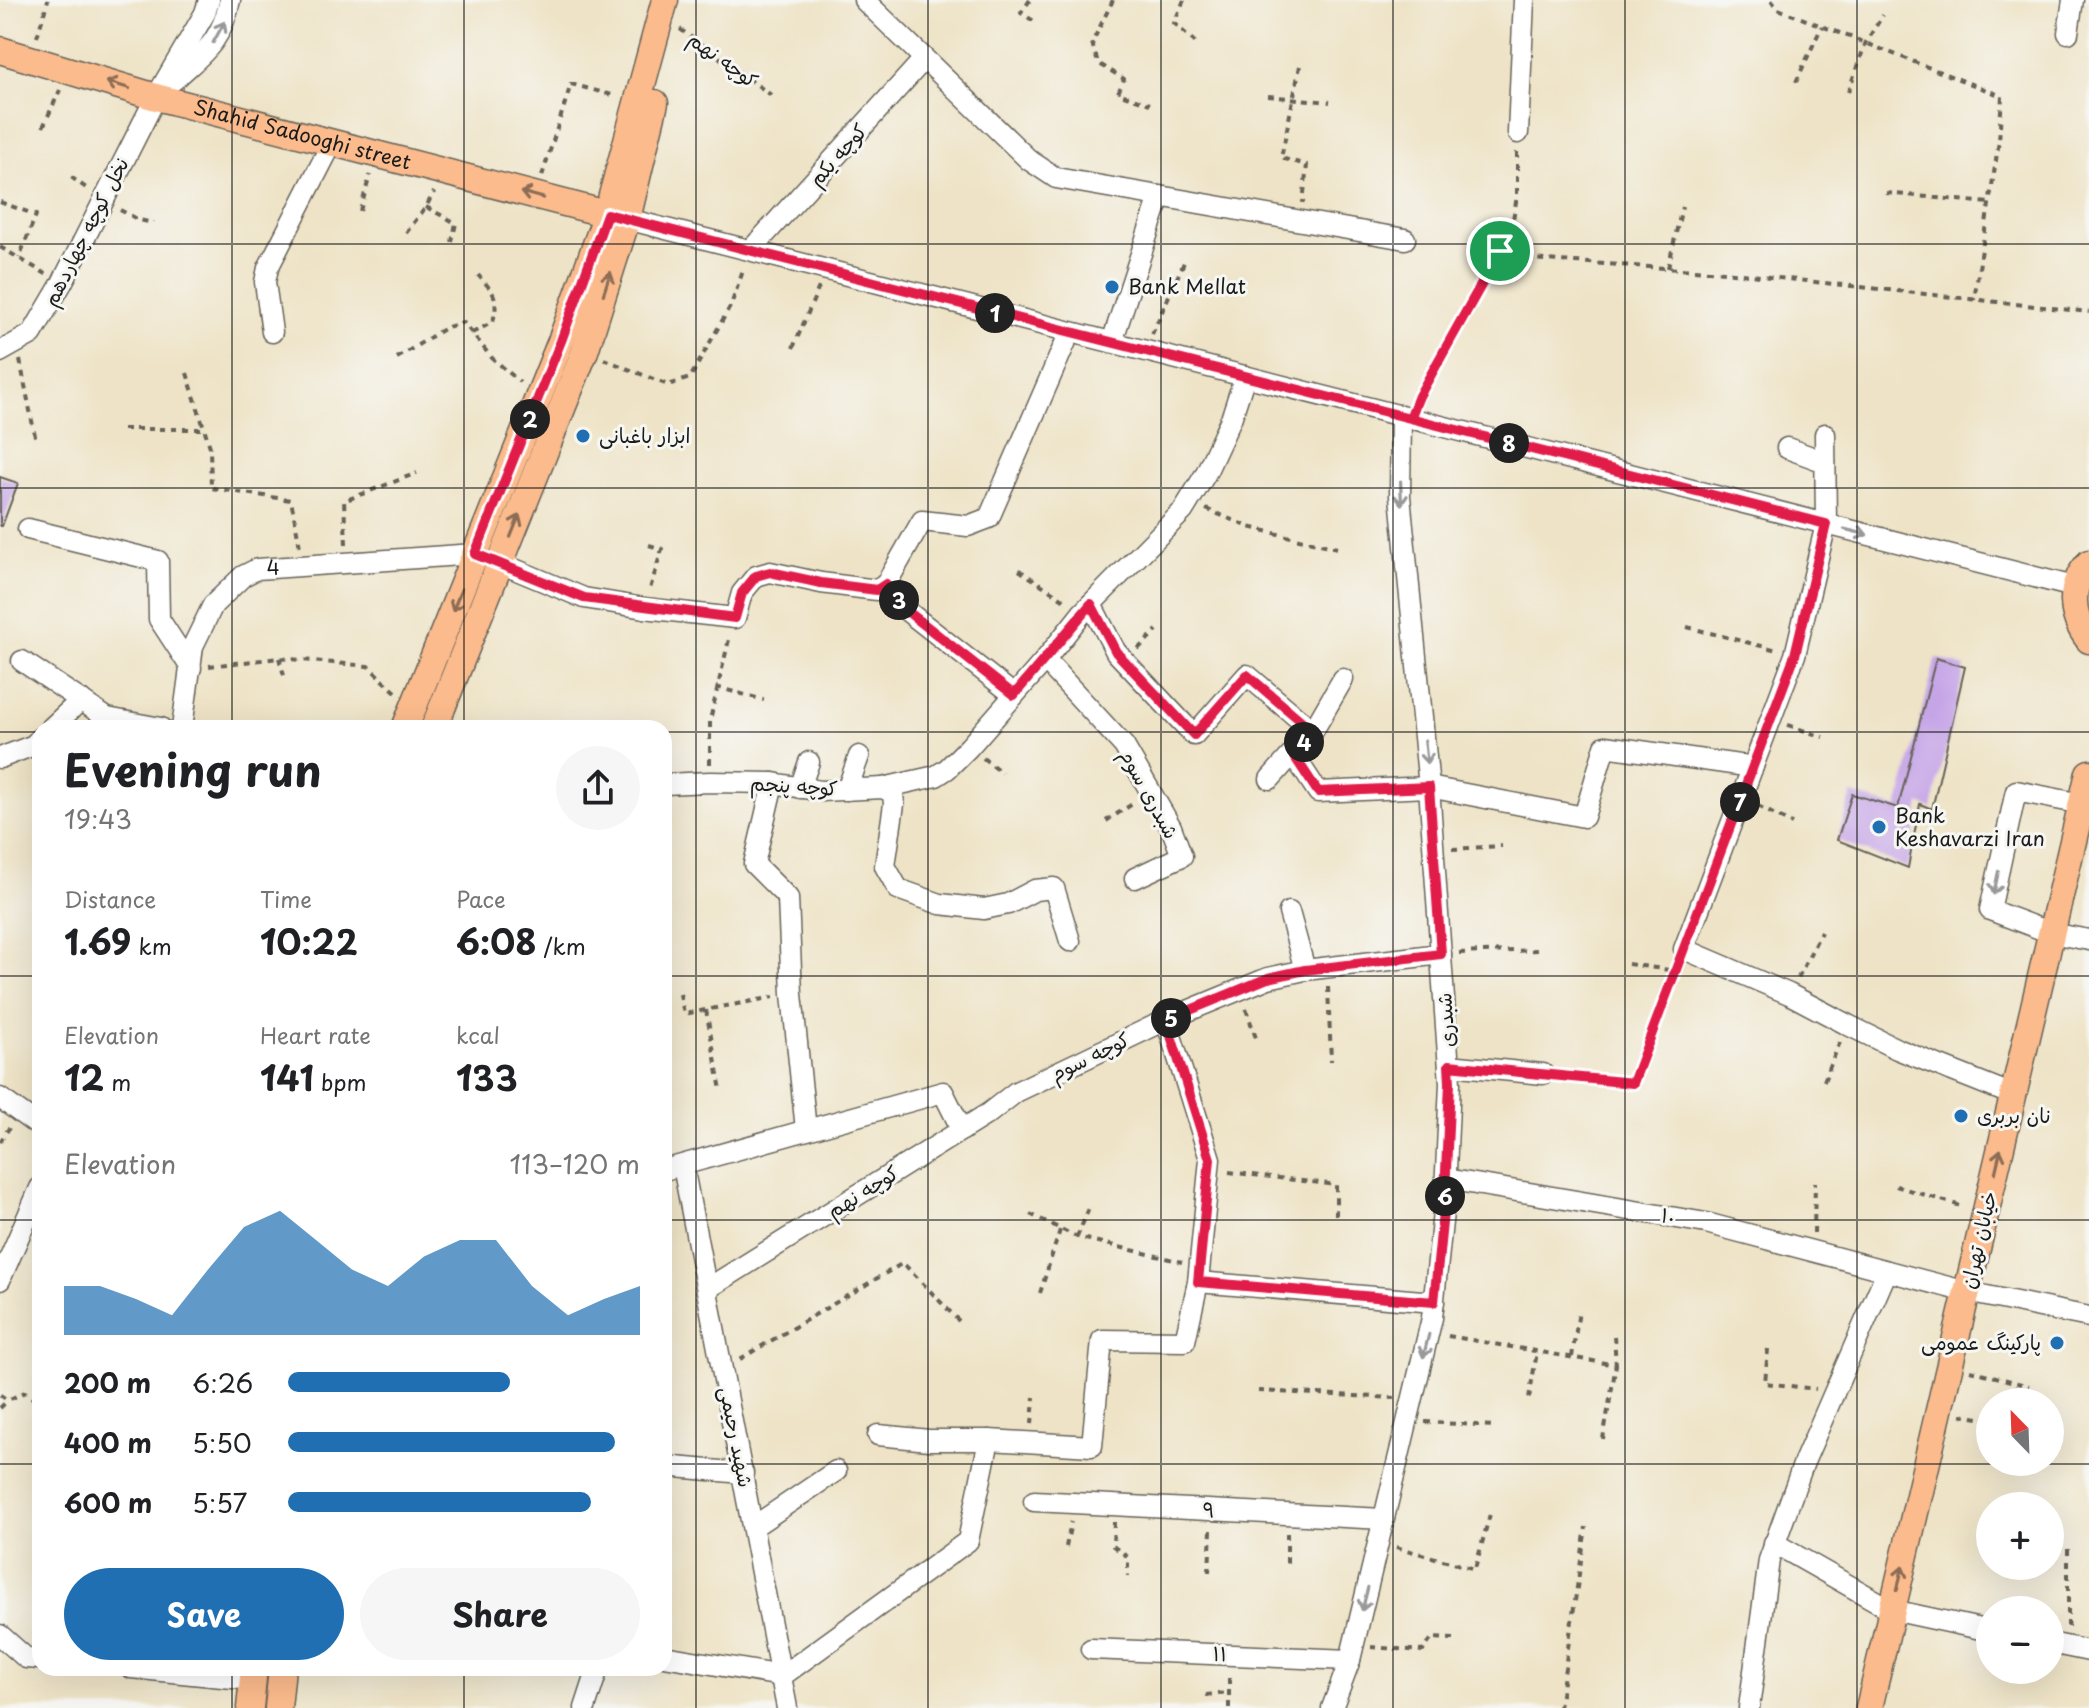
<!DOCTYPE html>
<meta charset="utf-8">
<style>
:root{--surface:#fff;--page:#f6f6f6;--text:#202124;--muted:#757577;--accent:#1f6fb2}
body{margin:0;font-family:"Playpen Sans","Playpen Sans Arabic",sans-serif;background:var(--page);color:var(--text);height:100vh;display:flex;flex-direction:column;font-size:30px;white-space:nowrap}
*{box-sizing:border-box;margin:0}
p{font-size:26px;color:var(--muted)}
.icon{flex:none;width:44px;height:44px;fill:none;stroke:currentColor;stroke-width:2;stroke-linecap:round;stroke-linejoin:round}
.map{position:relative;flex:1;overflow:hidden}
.panel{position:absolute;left:32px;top:720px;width:640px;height:956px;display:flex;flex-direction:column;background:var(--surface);border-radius:24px;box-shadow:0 8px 32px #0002}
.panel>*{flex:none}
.needle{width:52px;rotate:337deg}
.controls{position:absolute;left:1976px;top:1388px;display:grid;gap:16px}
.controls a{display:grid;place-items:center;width:88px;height:88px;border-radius:50%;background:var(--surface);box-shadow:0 8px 32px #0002;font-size:40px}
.pin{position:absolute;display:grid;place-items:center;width:68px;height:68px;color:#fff;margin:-34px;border:4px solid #fff;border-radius:50%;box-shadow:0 2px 8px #0007}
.km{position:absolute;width:40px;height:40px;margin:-20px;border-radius:50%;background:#222;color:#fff;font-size:22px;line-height:40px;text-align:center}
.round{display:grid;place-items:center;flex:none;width:84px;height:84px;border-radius:42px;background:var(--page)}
.head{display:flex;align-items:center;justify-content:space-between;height:136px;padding:0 32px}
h1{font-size:44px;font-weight:700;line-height:60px}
.stats{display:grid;grid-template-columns:repeat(3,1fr);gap:12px;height:136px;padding:8px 32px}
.stats div{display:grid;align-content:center}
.stats b{font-size:34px;font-weight:700}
.stats small{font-size:22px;font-weight:400}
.stats p{font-size:22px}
.chart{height:224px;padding:16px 32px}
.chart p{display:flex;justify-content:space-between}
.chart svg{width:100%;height:144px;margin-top:8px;fill:var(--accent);opacity:.7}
.cta{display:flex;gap:16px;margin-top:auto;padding:16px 32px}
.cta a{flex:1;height:92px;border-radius:48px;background:var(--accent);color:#fff;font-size:32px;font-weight:700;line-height:92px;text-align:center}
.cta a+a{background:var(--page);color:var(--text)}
ul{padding:0 32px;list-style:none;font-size:26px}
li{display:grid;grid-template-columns:128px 96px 1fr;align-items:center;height:60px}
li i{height:20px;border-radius:10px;background:var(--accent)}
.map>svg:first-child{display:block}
</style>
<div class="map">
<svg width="2089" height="1708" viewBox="0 0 2089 1708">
<rect width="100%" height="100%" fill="#f6f6f2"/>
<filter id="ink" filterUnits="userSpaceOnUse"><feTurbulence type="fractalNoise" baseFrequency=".0125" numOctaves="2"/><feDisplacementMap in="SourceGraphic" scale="16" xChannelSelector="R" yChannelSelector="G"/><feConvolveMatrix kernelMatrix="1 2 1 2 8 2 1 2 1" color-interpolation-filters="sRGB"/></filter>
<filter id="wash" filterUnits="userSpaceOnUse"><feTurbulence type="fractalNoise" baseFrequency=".006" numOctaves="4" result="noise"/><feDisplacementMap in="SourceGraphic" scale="32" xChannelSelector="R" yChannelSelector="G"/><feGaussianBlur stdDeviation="1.8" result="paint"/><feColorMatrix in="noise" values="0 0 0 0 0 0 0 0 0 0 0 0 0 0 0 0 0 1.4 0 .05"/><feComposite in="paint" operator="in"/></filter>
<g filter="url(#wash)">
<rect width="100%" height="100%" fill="#eee3c6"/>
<g id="blocks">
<g fill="#c6a5e7">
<path d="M0 477 18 483 2 526H0Z"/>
<path d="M1936 658 1965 667 1932 809 1920 804 1908 868 1837 840 1852 794 1898 808Z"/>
</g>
</g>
</g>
<g filter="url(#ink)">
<use href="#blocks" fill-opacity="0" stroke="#666258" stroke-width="2"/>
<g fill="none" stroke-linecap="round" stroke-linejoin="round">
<defs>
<g id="minor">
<path d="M864 0 1029 160 1056 178 1405 239"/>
<path d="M2068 33 2073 0"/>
<path d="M174 80C204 52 221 43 230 0"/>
<path d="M1518 133 1524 0"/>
<path d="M615 216 2074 587"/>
<path d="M751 250 924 59"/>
<path d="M272 332 265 282 268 268 332 143"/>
<path d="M1112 342 1160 196"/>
<path d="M0 352 32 334 62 283 156 97 205 13 209 0"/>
<path d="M1825 434 1826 524 1795 655 1684 949 1789 994 1848 1025 1897 1049 2013 1095"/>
<path d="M1787 448 1825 462"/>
<path d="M28 529 158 561 159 619 191 668"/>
<path d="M500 563 584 598 644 608 735 618 742 593 756 576 770 572 821 583 877 590 886 584 922 521 968 526 989 518 1070 332"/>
<path d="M886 584 907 611 1014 695"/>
<path d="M1091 604 1116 652 1194 735 1247 675 1313 731"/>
<path d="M1045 660 1124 746 1171 827 1182 856 1135 878"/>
<path d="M22 661 107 718 161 728"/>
<path d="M51 728 81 700"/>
<path id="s1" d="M182 728 193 646 213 605 243 576 257 569 475 554"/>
<path d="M1293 754 1318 792 1429 787 1584 817 1605 746 1753 767"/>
<path d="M0 758 34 745 40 738"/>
<path d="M1270 779 1313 731 1343 679"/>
<path d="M773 783 754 864 788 898 792 994 806 1130"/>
<path d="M664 784 710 782 773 783 821 791 883 788 893 793 894 804 885 866 898 889 940 904 984 909 1008 904 1035 890 1054 888 1070 941"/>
<path d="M800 788 809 762"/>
<path d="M883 788 936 776 947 769 969 747 1045 660 1083 612 1183 511 1205 475 1231 419 1245 376"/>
<path d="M847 790 859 756"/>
<path d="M2082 804 2016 791 1990 910 2051 933 2089 940"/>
<path d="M1289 912 1305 970"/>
<path d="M1449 1065 1543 1074"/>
<path d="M0 1098 40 1127"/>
<path d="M683 1166 787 1708"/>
<path d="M664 1170 943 1092 962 1130"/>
<path d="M1446 1179 1706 1223 1967 1292 2089 1317"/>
<path d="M0 1280 40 1188"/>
<path d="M1198 1282 1434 1302"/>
<path d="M707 1289 989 1113 1016 1092 1166 1020 1268 978 1305 970 1441 954"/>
<path d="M878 1435 929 1440H989L1092 1446 1102 1340 1185 1341 1198 1282 1210 1159 1166 1020"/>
<path d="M664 1466 743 1473"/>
<path d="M1034 1501 1384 1519"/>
<path d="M753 1527 836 1471"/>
<path d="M1774 1543 1892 1610 1990 1631"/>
<path d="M0 1635 26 1658 40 1659"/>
<path d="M2050 1643 2089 1651"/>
<path d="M1091 1649 1350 1660"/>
<path d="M664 1656 782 1676 968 1541 989 1440"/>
<path d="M131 1668 253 1680"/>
<path d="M585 1708 598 1668"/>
<path d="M1332 1708 1350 1660 1432 1318 1445 1193 1450 1083 1429 787 1400 496 1401 415"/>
<path d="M1749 1708 1769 1560 1804 1462 1887 1271"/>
</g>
<g id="major">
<path id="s2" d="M0 50 156 97 607 214"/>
<path d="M2089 563C2068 586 2070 616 2089 640"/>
<path d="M405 728 561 341 607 214 665 0"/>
<path d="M434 728 585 351 627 219 655 103"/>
<path d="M250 1708 254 1668"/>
<path d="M278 1708 282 1668"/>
<path d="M1869 1708 2089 773"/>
</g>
</defs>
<use href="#minor" stroke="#666258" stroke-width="23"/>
<use href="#major" stroke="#666258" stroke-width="29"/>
<g stroke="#666258" stroke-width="4" stroke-dasharray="6 6" stroke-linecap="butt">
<path d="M1030 0 1021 13 1037 23"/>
<path d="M1113 0 1092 43 1098 63 1124 79 1118 93 1150 104"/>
<path d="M1184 0 1174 23 1198 45"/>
<path d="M1771 0 1778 9 2002 96 1999 141 1974 300"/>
<path d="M680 29 771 95"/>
<path d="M37 37 48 0"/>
<path d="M1300 66 1281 158 1307 165 1303 203"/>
<path d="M1796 82 1822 26"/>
<path d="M1848 92 1866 42 1883 15"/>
<path d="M1268 96 1330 102"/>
<path d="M43 127 60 90"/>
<path d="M542 176 571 84 616 96"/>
<path d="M71 177 89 190"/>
<path d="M1886 193 1989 203"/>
<path d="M0 202 36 215 19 258"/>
<path d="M426 207 456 223 452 242"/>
<path d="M120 210 139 220 154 223"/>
<path d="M360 211 370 175"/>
<path d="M406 233 426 207 434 192"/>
<path d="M0 247 46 274"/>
<path d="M1500 251 1512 225 1517 196V150"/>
<path d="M1668 268 1682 207"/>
<path d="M1455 332 1500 251 1530 259 1724 272 2089 312"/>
<path d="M472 333 493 322C499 297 495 294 478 275"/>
<path d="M1152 334 1185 260"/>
<path d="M793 348 819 287"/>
<path d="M397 358 445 328 463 322 491 357 520 382"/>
<path d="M604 359 668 385 690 378 731 305 744 268"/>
<path d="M20 360 36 441"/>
<path d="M187 373 210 447 211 488 291 500 300 547"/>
<path d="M1417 401 1455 332"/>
<path d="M123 429H204"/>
<path d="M1206 509 1249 527 1337 548"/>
<path d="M346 544 344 501 417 473"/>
<path d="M649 545 662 549 650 589"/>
<path d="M1019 570 1068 602"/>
<path d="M1687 627 1777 650"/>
<path d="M1138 649 1157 630"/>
<path d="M279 658 285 679"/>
<path d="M209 666 279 658 368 666 397 693"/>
<path d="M716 687 764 700"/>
<path d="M1788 725 1823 737"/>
<path d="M983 758 1002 773"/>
<path d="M710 764V720L730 635"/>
<path d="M1758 806 1792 824"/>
<path d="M1106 821 1134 803"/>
<path d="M1452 849 1502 846"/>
<path d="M1459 953 1537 950"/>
<path d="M1628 964 1676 971"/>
<path d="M1798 978 1821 932"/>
<path d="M1328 987 1331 1061"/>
<path d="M680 994 684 1014 774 997"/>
<path d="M1246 1009 1257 1041"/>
<path d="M706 1010 721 1090"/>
<path d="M1561 1076 1633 1083 1677 968"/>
<path d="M1824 1081 1840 1042"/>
<path d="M0 1142 9 1128"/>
<path d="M1229 1172 1336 1185V1215"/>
<path d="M1896 1186 1964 1207"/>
<path d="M1030 1214 1077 1237 1182 1262"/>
<path d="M1814 1233 1815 1182"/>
<path d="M1077 1237 1090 1206"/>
<path d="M1040 1293 1060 1230"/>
<path d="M1448 1336 1616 1365 1603 1439"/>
<path d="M1614 1336 1616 1365"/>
<path d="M1768 1349 1765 1383 1816 1389"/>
<path d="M1572 1357 1579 1311"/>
<path d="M740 1359 903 1263 959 1321"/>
<path d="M1970 1370 2029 1386"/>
<path d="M1258 1391 1395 1398"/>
<path d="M0 1395 8 1400 25 1392 40 1404"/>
<path d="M1529 1398 1537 1352"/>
<path d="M0 1408 8 1400"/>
<path d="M1961 1415 1990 1420"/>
<path d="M1425 1422 1494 1426"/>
<path d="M1032 1424 1034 1397"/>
<path d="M1114 1522 1113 1546 1128 1557V1576"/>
<path d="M1287 1533V1563"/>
<path d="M1066 1547 1071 1522"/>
<path d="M1396 1547 1475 1569 1490 1514"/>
<path d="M2068 1549V1628"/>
<path d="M1209 1572 1211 1530"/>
<path d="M1371 1647 1423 1651 1432 1638 1454 1639"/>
<path d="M1206 1695 1229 1693"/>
<path d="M1229 1708V1674"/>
<path d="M1559 1708 1586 1527"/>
</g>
<use href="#minor" stroke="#fff" stroke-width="20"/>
<use href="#major" stroke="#fbbb8c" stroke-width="26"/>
</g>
<defs><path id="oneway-shaft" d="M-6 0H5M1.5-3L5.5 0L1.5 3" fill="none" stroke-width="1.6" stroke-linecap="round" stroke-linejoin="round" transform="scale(2)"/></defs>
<g stroke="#999">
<use href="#oneway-shaft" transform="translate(219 32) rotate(-61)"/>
<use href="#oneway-shaft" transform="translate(1401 493) rotate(88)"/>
<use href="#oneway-shaft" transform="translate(1856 532) rotate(14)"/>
<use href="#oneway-shaft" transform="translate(1426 752) rotate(84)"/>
<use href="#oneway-shaft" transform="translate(1996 883) rotate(102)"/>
<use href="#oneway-shaft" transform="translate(1426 1346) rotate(104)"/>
<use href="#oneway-shaft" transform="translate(1365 1599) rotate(104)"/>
</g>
<g stroke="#8c6c54">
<use href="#oneway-shaft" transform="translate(118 85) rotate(-163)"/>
<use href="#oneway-shaft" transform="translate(532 195) rotate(-165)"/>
<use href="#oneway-shaft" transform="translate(607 283) rotate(-72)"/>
<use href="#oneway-shaft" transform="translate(515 526) rotate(-68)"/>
<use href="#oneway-shaft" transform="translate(457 600) rotate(112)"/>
<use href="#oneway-shaft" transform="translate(1998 1161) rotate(-77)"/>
<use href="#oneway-shaft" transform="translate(1900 1578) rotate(-77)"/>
</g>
</g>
<g fill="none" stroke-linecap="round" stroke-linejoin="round" filter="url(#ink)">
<defs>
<path id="route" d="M1500 251 1419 396 1410 418 607 214 561 341 475 554 584 598 735 618 742 593 756 576 770 572 821 583 877 590 886 584 907 611 1014 695 1091 604 1116 652 1194 735 1247 675 1313 731 1293 754 1318 792 1429 787 1441 954 1305 970 1268 978 1166 1020 1210 1159 1198 1282 1434 1302 1445 1193 1450 1083 1449 1065 1633 1083 1795 655 1826 524 1410 418 1419 396 1500 251"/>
</defs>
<use href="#route" stroke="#fff" stroke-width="16"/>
<use href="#route" stroke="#e11d48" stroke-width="10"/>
</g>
<path fill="none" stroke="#1c1c1c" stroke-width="2" stroke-opacity="0.55" d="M232 0V728M464 0V728M696 0V1708M928 0V1708M1161 0V1708M1393 0V1708M1625 0V1708M1857 0V1708M0 244H2089M0 488H2089M0 732H40M664 732H2089M0 976H40M664 976H2089M0 1220H40M664 1220H2089M0 1464H40M664 1464H2089M232 1668V1708M464 1668V1708"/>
<g fill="#1f6fb2" stroke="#f6f6f2" stroke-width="3">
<circle cx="1112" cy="287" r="8"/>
<circle cx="583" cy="436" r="8"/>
<circle cx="1879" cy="827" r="8"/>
<circle cx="1961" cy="1116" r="8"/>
<circle cx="2057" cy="1343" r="8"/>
</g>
<g text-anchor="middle" stroke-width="6" stroke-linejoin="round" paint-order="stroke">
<g font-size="20" fill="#1c1c1c" stroke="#f6f6f2">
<text transform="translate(723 60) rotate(36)" y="7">کوچه نهم</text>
<text dy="7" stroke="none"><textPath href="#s2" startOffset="314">Shahid Sadooghi street</textPath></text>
<text transform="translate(838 155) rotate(-48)" y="7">کوچه یکم</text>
<text transform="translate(86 232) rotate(-63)" y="7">نخل کوچه چهاردهم</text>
<text dy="7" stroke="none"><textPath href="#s1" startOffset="202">4</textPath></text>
<text transform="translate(794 786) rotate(4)" y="7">کوچه پنجم</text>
<text transform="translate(1149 794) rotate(61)" y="7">شبدری سوم</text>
<text transform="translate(1446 1020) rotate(-94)" y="7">شبدری</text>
<text transform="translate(1090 1057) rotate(-26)" y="7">کوچه سوم</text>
<text transform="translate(863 1192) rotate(-32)" y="7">کوچه نهم</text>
<text transform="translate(1668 1216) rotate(10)" y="7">۱۰</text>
<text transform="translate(1979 1240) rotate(-77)" y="7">خیابان تهران</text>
<text transform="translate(736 1437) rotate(79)" y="7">شهید رحیمی</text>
<text transform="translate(1209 1510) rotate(3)" y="7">۹</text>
<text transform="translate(1220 1654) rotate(2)" y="7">۱۱</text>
</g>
<g font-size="20" fill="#1c1c1c" stroke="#f6f6f2" text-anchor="start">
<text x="1128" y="294">Bank Mellat</text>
<text x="599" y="443">ابزار باغبانی</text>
<text x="1895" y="823">Bank<tspan x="1895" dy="23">Keshavarzi Iran</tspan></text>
<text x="1977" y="1123">نان بربری</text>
<text x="2041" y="1350" text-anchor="end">پارکینگ عمومی</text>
</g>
</g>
</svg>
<div class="controls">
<a><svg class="needle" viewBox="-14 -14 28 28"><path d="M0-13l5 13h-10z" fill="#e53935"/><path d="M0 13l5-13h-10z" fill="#757577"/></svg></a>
<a>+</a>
<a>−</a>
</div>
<div class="pin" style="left:1500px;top:251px;background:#1e9e55"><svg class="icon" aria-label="arrive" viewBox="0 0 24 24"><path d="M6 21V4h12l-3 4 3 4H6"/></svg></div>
<b class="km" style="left:995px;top:313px">1</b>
<b class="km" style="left:530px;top:419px">2</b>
<b class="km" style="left:899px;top:600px">3</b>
<b class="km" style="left:1304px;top:742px">4</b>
<b class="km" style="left:1171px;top:1018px">5</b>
<b class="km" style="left:1445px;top:1196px">6</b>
<b class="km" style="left:1740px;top:802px">7</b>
<b class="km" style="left:1509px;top:443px">8</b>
<section class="panel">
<div class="head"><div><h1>Evening run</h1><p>19:43</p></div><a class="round"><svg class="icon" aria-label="share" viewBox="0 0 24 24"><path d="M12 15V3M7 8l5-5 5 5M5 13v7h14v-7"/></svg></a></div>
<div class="stats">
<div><p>Distance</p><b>1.69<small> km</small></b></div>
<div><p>Time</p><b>10:22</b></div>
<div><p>Pace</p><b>6:08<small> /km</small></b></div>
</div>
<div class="stats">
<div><p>Elevation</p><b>12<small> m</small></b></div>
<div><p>Heart rate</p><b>141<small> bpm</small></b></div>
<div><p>kcal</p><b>133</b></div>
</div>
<div class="chart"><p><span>Elevation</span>113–120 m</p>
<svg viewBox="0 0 160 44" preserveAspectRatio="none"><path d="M0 44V29L10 29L20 33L30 38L40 24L50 11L60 6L70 15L80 24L90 29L100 20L110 15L120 15L130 29L140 38L150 33L160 29V44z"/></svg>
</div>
<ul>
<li><b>200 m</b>6:26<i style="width:63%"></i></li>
<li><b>400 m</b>5:50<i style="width:93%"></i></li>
<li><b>600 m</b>5:57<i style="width:86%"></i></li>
</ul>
<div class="cta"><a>Save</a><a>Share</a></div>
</section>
</div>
